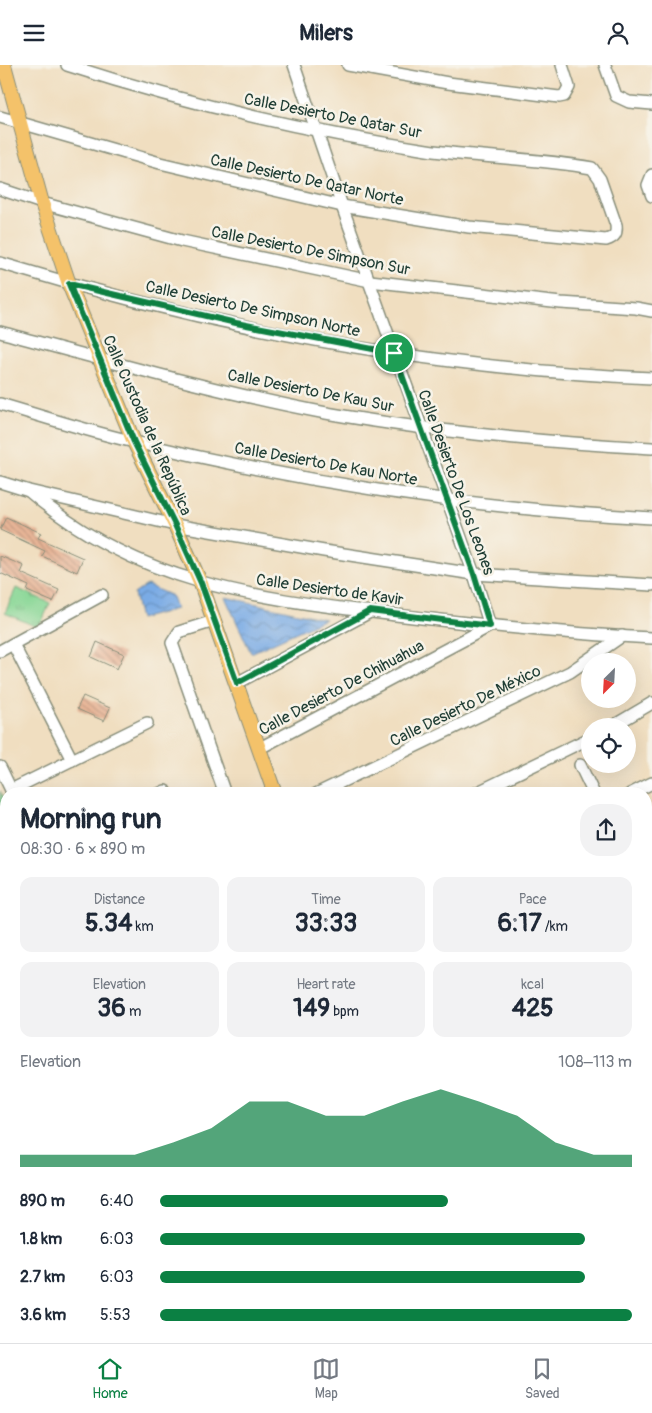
<!DOCTYPE html>
<meta charset="utf-8">
<style>
:root{--surface:#fff;--page:#f2f2f3;--text:#1f2937;--muted:#747a83;--line:#e0e1e3;--accent:#0b8043}
body{margin:0;font-family:Pangolin,sans-serif;background:var(--page);color:var(--text);height:100vh;display:flex;flex-direction:column;font-size:19px;white-space:nowrap}
*{box-sizing:border-box;margin:0}
p{font-size:16px;color:var(--muted)}
.icon{flex:none;width:28px;height:28px;fill:none;stroke:currentColor;stroke-width:2;stroke-linecap:round;stroke-linejoin:round}
.map{position:relative;flex:1;overflow:hidden}
.sheet{position:absolute;left:0px;top:722px;width:652px;height:556px;display:flex;flex-direction:column;background:var(--surface);border-radius:20px 20px 0 0;box-shadow:0 5px 20px #0002}
.sheet>*{flex:none}
.needle{width:32px;rotate:204deg}
.fabs{position:absolute;left:581px;top:588px;display:grid;gap:10px}
.fabs a{display:grid;place-items:center;width:55px;height:55px;border-radius:50%;background:var(--surface);box-shadow:0 5px 20px #0002;font-size:25px}
.pin{position:absolute;display:grid;place-items:center;width:42px;height:42px;color:#fff;margin:-21px;border:2px solid #fff;border-radius:50%;box-shadow:0 1px 5px #0007}
.round{display:grid;place-items:center;flex:none;width:52px;height:52px;border-radius:20px;background:var(--page)}
.overview{display:flex;align-items:center;justify-content:space-between;height:85px;padding:0 20px}
h1{font-size:28px;font-weight:700;line-height:38px}
.figures{display:grid;grid-template-columns:repeat(3,1fr);gap:8px;height:85px;padding:5px 20px}
.figures div{display:grid;align-content:center;border-radius:12px;background:var(--page);text-align:center}
.figures b{font-size:25px;font-weight:700}
.figures small{font-size:14px;font-weight:400}
.figures p{font-size:14px}
.chart{height:140px;padding:10px 20px}
.chart p{display:flex;justify-content:space-between}
.chart svg{width:100%;height:90px;margin-top:5px;fill:var(--accent);opacity:.7}
ul{padding:0 20px;list-style:none;font-size:16px}
li{display:grid;grid-template-columns:80px 60px 1fr;align-items:center;height:38px}
li i{height:12px;border-radius:6px;background:var(--accent)}
header{display:flex;justify-content:space-between;align-items:center;height:65px;padding:0 20px;background:var(--surface);font-size:22px;font-weight:700}
.menu{display:flex;justify-content:space-around;align-items:center;height:70px;border-top:1px solid var(--line);background:var(--surface);font-size:14px;color:var(--muted)}
.menu a{display:grid;justify-items:center;gap:2px}
.menu .current{color:var(--accent)}
.map>svg:first-child{display:block}
</style>
<header><svg class="icon" aria-label="menu" viewBox="0 0 24 24"><path d="M4 6h16M4 12h16M4 18h16"/></svg>Milers<svg class="icon" aria-label="person" viewBox="0 0 24 24"><circle cx="12" cy="8" r="4"/><path d="M4 21q1-7 8-7t8 7"/></svg></header>
<div class="map">
<svg width="652" height="1278" viewBox="0 0 652 1278">
<defs>
<pattern id="park-tufts" width="24" height="20" patternUnits="userSpaceOnUse" patternTransform="scale(1.25)"><rect width="24" height="20" fill="#89d796"/><path d="M3 7l-1-3M5 7V3M7 7l1-3M15 17l-1-3M17 17v-4M19 17l1-3" fill="none" stroke="#76b982"/></pattern>
<pattern id="water-waves" width="16" height="10" patternUnits="userSpaceOnUse" patternTransform="scale(1.25)"><rect width="16" height="10" fill="#7aabe5"/><path d="M0 5q4-4 8 0t8 0" fill="none" stroke="#638cba"/></pattern>
<pattern id="building-back-hatch" width="6" height="6" patternUnits="userSpaceOnUse" patternTransform="scale(1.25)"><rect width="6" height="6" fill="#e8b597"/><path d="M-1 5l2 2M0 0l6 6M5-1l2 2" fill="none" stroke="#bb947c"/></pattern>
</defs>
<rect width="100%" height="100%" fill="#f7f3e8"/>
<filter id="ink" filterUnits="userSpaceOnUse"><feTurbulence type="fractalNoise" baseFrequency=".02" numOctaves="2"/><feDisplacementMap in="SourceGraphic" scale="10" xChannelSelector="R" yChannelSelector="G"/><feConvolveMatrix kernelMatrix="1 2 1 2 8 2 1 2 1" color-interpolation-filters="sRGB"/></filter>
<filter id="wash" filterUnits="userSpaceOnUse"><feTurbulence type="fractalNoise" baseFrequency=".0096" numOctaves="4" result="noise"/><feDisplacementMap in="SourceGraphic" scale="20" xChannelSelector="R" yChannelSelector="G"/><feGaussianBlur stdDeviation="1.12" result="paint"/><feColorMatrix in="noise" values="0 0 0 0 0 0 0 0 0 0 0 0 0 0 0 0 0 1.4 0 .05"/><feComposite in="paint" operator="in"/></filter>
<g filter="url(#wash)">
<rect width="100%" height="100%" fill="#f0dec0"/>
<g fill="url(#park-tufts)" stroke="#548a65">
<path d="M16 523 50 538 39 563 5 548Z"/>
<path d="M0 726 6 738V796L0 799Z"/>
</g>
<g fill="url(#water-waves)" stroke="#4c748c">
<path d="M147 520 172 531 176 544 140 554 134 529Z"/>
<path d="M225 532 325 554 251 588Z"/>
</g>
<g id="blocks">
<g fill="url(#building-back-hatch)">
<path d="M6 452 41 468 38 473 83 493 77 507 42 491 45 486 0 465Z"/>
<path d="M0 491 24 501 21 508 59 525 53 537 27 526 29 521 0 508Z"/>
<path d="M97 577 124 589 117 604 91 592Z"/>
<path d="M83 631 110 643 104 656 77 644Z"/>
</g>
</g>
</g>
<g filter="url(#ink)">
<use href="#blocks" fill-opacity="0" stroke="#888e7a" stroke-width="1"/>
<g fill="none" stroke-linecap="round" stroke-linejoin="round">
<defs>
<g id="minor">
<path d="M348 0 448 18 559 32 564 31 569 22 562 0"/>
<path d="M605 0 616 31 629 37 652 39"/>
<path d="M0 52 160 98 342 141 469 162 606 175C615 172 617 169 616 160L600 114 592 103C538 93 481 93 427 85 305 66 184 38 67 0"/>
<path d="M652 110 648 120 652 131"/>
<path d="M0 124 42 138 182 176 370 216 561 238 636 243 652 246"/>
<path d="M0 198C210 262 432 304 652 313"/>
<path d="M0 267C108 296 216 327 326 348 433 367 543 377 652 383"/>
<path d="M0 339C45 352 90 367 135 377 304 418 478 444 652 453"/>
<path d="M0 417 29 426 175 460 324 486 474 509 652 520"/>
<path d="M30 427C139 521 259 533 396 550 481 560 566 569 652 573"/>
<path d="M214 556 179 567 172 578 225 729"/>
<path d="M13 579 72 695"/>
<path d="M0 586 102 530"/>
<path d="M237 618 370 547"/>
<path d="M613 661 652 638"/>
<path d="M260 683 490 561 474 509 342 141 294 0"/>
<path d="M580 700 594 729"/>
<path d="M0 702 13 729"/>
<path d="M11 725 147 658"/>
<path d="M159 729 165 726"/>
<path d="M316 729 570 607 622 571"/>
<path d="M474 729 590 673"/>
<path d="M630 729 652 718"/>
<path d="M646 799 652 796"/>
<path d="M0 807 6 804"/>
<path d="M646 822 652 832"/>
<path d="M0 858 6 870"/>
<path d="M646 881 652 878"/>
<path d="M0 885 6 882"/>
<path d="M646 950 652 957"/>
<path d="M0 1012 6 1025"/>
<path d="M646 1040 652 1037"/>
<path d="M646 1114 652 1111"/>
<path d="M0 1162 6 1174"/>
<path d="M0 1200 6 1197"/>
<path d="M646 1218 652 1229"/>
<path d="M0 1258 6 1270"/>
<path d="M85 1272 87 1278"/>
<path d="M161 1272 163 1278"/>
<path d="M236 1272 239 1278"/>
<path d="M329 1278 339 1272"/>
</g>
<g id="major">
<path d="M4 0 42 138 69 219 134 377 175 460 201 519 275 729"/>
<path d="M646 1237 652 1232"/>
<path d="M464 1272 465 1278"/>
<path d="M593 1278 601 1272"/>
<path d="M646 1278 652 1273"/>
</g>
</defs>
<use href="#minor" stroke="#888e7a" stroke-width="14"/>
<use href="#major" stroke="#888e7a" stroke-width="16"/>
<use href="#minor" stroke="#fff" stroke-width="11"/>
<use href="#major" stroke="#f4c26a" stroke-width="14"/>
</g>
</g>
<g fill="none" stroke-linecap="round" stroke-linejoin="round" filter="url(#ink)">
<defs>
<path id="route" d="M69 219 236 258 394 288 474 509 490 561 370 546 237 618 201 518 175 460 134 377Z"/>
</defs>
<use href="#route" stroke="#fff" stroke-width="10"/>
<use href="#route" stroke="#0b8043" stroke-width="6"/>
</g>
<g text-anchor="middle" stroke-width="5" stroke-linejoin="round" paint-order="stroke">
<g font-size="16" fill="#1f3d34" stroke="#f7f3e8">
<text transform="translate(333 50) rotate(11)" y="6">Calle Desierto De Qatar Sur</text>
<text transform="translate(307 114) rotate(12)" y="6">Calle Desierto De Qatar Norte</text>
<text transform="translate(311 185) rotate(11)" y="6">Calle Desierto De Simpson Sur</text>
<text transform="translate(253 243) rotate(12)" y="6">Calle Desierto De Simpson Norte</text>
<text transform="translate(311 325) rotate(11)" y="6">Calle Desierto De Kau Sur</text>
<text transform="translate(148 360) rotate(66)" y="6">Calle Custodia de la República</text>
<text transform="translate(326 398) rotate(10)" y="6">Calle Desierto De Kau Norte</text>
<text transform="translate(457 417) rotate(70)" y="6">Calle Desierto De Los Leones</text>
<text transform="translate(330 524) rotate(8)" y="6">Calle Desierto de Kavir</text>
<text transform="translate(341 622) rotate(-28)" y="6">Calle Desierto De Chihuahua</text>
<text transform="translate(465 640) rotate(-26)" y="6">Calle Desierto De México</text>
</g>
</g>
</svg>
<div class="fabs">
<a><svg class="needle" viewBox="-14 -14 28 28"><path d="M0-13l5 13h-10z" fill="#e53935"/><path d="M0 13l5-13h-10z" fill="#747a83"/></svg></a>
<a><svg class="icon" aria-label="locate" viewBox="0 0 24 24"><circle cx="12" cy="12" r="6"/><path d="M12 2v4M12 18v4M2 12h4M18 12h4"/></svg></a>
</div>
<div class="pin" style="left:394px;top:288px;background:#1e9e55"><svg class="icon" aria-label="arrive" viewBox="0 0 24 24"><path d="M6 21V4h12l-3 4 3 4H6"/></svg></div>
<section class="sheet">
<div class="overview"><div><h1>Morning run</h1><p>08:30 · 6 × 890 m</p></div><a class="round"><svg class="icon" aria-label="share" viewBox="0 0 24 24"><path d="M12 15V3M7 8l5-5 5 5M5 13v7h14v-7"/></svg></a></div>
<div class="figures">
<div><p>Distance</p><b>5.34<small> km</small></b></div>
<div><p>Time</p><b>33:33</b></div>
<div><p>Pace</p><b>6:17<small> /km</small></b></div>
</div>
<div class="figures">
<div><p>Elevation</p><b>36<small> m</small></b></div>
<div><p>Heart rate</p><b>149<small> bpm</small></b></div>
<div><p>kcal</p><b>425</b></div>
</div>
<div class="chart"><p><span>Elevation</span>108–113 m</p>
<svg viewBox="0 0 160 44" preserveAspectRatio="none"><path d="M0 44V38L10 38L20 38L30 38L40 32L50 25L60 12L70 12L80 19L90 19L100 12L110 6L120 12L130 19L140 32L150 38L160 38V44z"/></svg>
</div>
<ul>
<li><b>890 m</b>6:40<i style="width:61%"></i></li>
<li><b>1.8 km</b>6:03<i style="width:90%"></i></li>
<li><b>2.7 km</b>6:03<i style="width:90%"></i></li>
<li><b>3.6 km</b>5:53<i style="width:100%"></i></li>
</ul>
</section>
</div>
<nav class="menu">
<a class="current"><svg class="icon" aria-label="home" viewBox="0 0 24 24"><path d="M3 11l9-7 9 7M6 9v11h12V9"/></svg>Home</a>
<a><svg class="icon" aria-label="map" viewBox="0 0 24 24"><path d="M3 6l6-2 6 2 6-2v14l-6 2-6-2-6 2zM9 4v14M15 6v14"/></svg>Map</a>
<a><svg class="icon" aria-label="saved" viewBox="0 0 24 24"><path d="M7 4h10v16l-5-4-5 4z"/></svg>Saved</a>
</nav>
